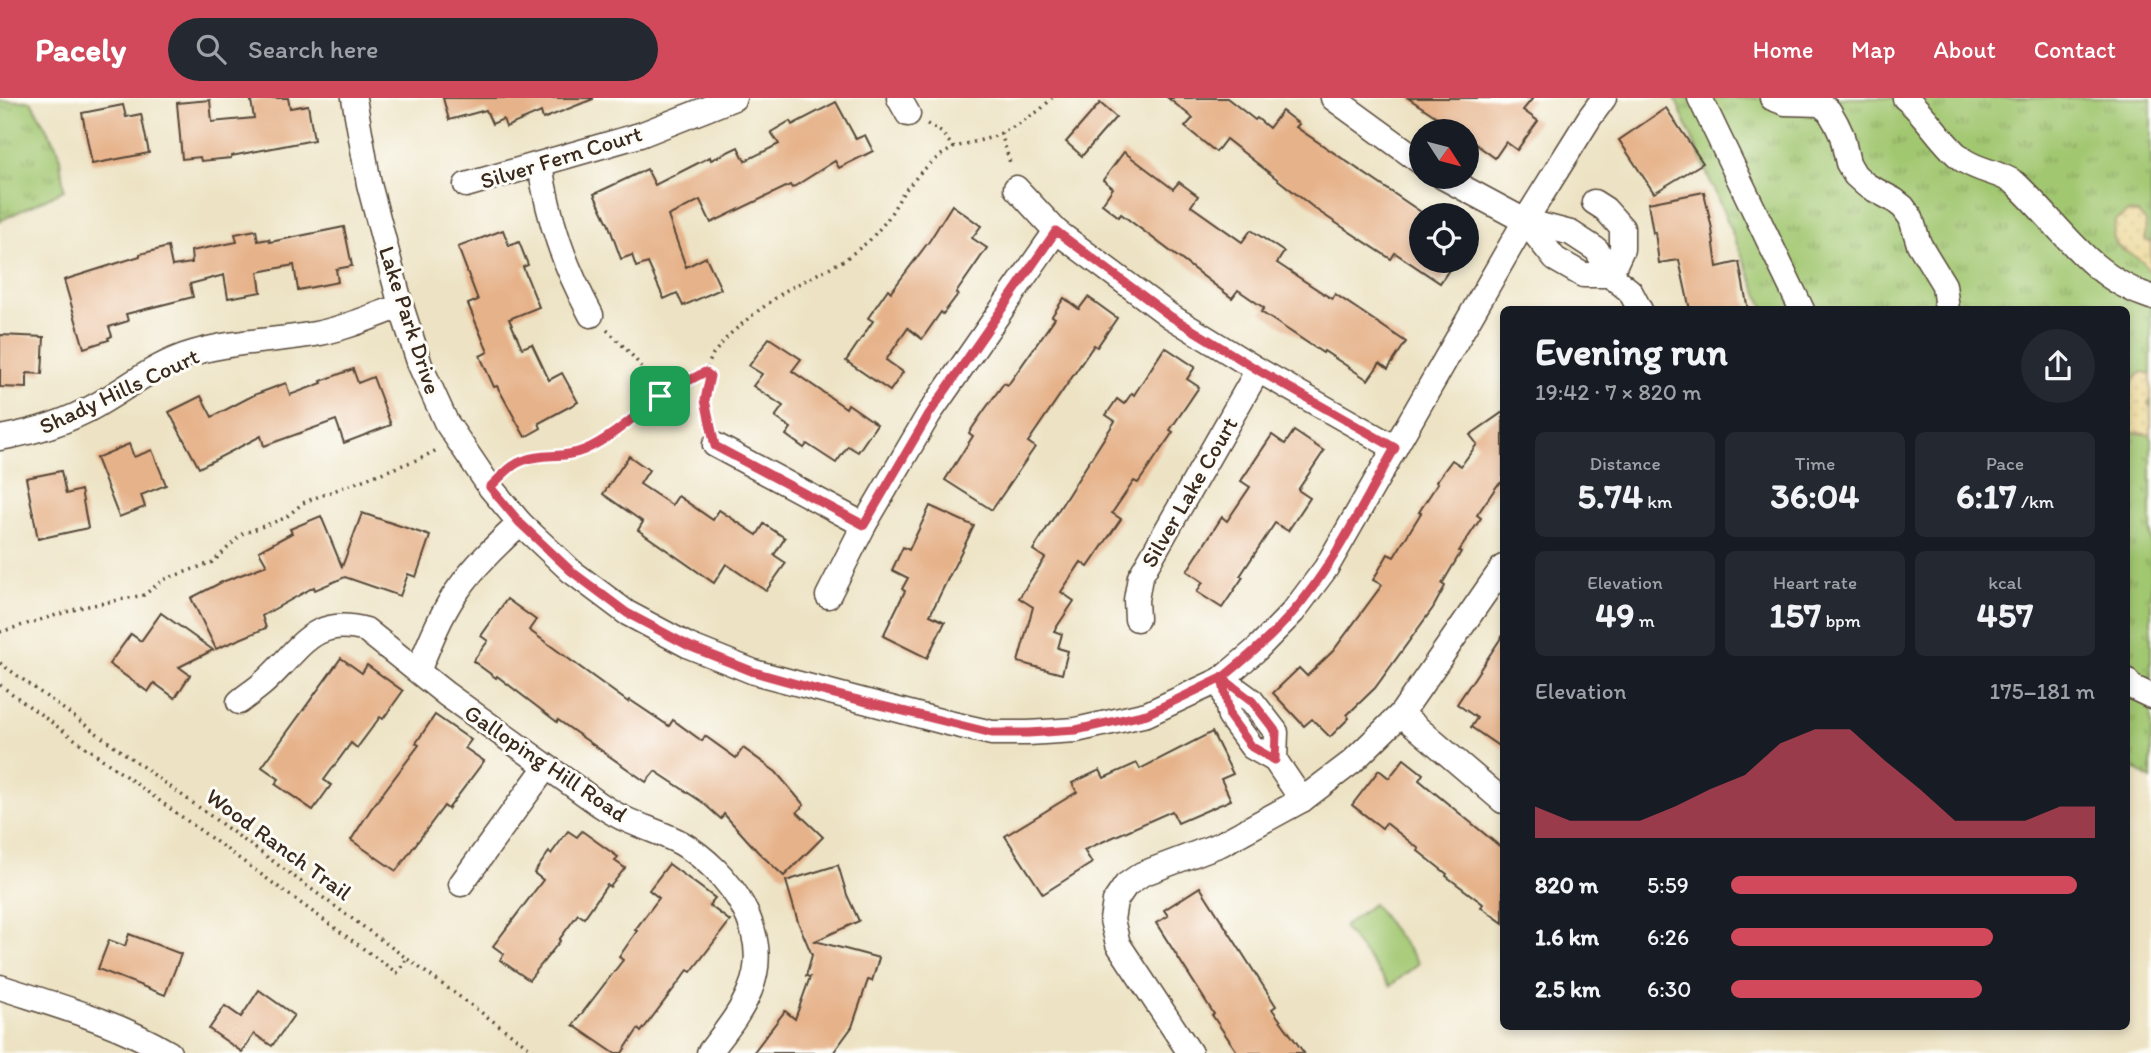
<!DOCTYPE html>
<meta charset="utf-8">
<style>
:root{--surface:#171b24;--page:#242831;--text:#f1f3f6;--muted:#9ea1a6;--accent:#d1495b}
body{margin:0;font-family:Itim,sans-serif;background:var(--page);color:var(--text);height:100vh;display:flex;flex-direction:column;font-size:26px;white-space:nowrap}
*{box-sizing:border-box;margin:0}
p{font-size:23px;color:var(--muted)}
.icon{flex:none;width:38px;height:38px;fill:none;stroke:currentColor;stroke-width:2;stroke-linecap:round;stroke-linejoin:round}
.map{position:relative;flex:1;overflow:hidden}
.details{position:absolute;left:1500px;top:208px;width:630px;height:724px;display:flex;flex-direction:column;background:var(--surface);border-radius:10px;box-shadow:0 4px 10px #0003}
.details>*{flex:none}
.needle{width:46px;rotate:126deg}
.controls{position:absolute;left:1409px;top:21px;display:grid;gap:14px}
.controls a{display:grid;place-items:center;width:70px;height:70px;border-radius:50%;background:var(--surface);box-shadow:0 4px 10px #0003;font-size:35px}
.pin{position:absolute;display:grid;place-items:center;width:60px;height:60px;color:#fff;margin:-30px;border-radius:14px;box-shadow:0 4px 10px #0006}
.round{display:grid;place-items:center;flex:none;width:74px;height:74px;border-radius:37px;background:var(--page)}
.summary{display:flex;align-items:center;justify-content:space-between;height:119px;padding:0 35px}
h1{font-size:38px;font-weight:700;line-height:52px}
.stats{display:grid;grid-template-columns:repeat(3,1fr);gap:10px;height:119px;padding:7px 35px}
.stats div{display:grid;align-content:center;border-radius:10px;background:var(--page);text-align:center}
.stats b{font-size:35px;font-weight:700}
.stats small{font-size:19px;font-weight:400}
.stats p{font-size:19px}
.chart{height:196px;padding:14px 35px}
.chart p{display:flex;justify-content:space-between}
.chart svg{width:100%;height:126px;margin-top:7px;fill:var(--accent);opacity:.7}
ul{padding:0 35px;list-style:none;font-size:23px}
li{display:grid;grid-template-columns:112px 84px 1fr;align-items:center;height:52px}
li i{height:18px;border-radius:9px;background:var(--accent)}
header{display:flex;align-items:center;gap:42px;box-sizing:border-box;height:98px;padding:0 35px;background:var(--accent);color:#fff}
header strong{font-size:33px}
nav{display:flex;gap:38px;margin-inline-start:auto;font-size:24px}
.search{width:490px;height:63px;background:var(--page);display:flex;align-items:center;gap:18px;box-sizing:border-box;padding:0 24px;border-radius:38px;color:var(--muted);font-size:26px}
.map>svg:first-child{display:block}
</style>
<header>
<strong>Pacely</strong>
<div class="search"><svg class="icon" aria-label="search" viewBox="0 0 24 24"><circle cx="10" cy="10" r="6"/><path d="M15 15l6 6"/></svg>Search here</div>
<nav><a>Home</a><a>Map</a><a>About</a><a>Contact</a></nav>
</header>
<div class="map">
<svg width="2151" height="955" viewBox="0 0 2151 955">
<defs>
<pattern id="grass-tufts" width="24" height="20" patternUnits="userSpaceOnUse" patternTransform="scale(1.75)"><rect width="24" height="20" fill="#a2c771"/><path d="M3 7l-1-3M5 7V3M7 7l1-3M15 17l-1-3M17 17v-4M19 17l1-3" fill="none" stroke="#85a25c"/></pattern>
<pattern id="sand-dots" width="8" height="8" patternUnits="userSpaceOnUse" patternTransform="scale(1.75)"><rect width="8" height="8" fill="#eeda9e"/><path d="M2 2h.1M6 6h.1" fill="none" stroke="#cdbb88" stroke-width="1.8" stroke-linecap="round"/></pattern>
</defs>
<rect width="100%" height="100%" fill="#fdfcf7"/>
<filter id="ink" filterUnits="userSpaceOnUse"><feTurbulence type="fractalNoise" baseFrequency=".0143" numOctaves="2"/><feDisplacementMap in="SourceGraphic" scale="14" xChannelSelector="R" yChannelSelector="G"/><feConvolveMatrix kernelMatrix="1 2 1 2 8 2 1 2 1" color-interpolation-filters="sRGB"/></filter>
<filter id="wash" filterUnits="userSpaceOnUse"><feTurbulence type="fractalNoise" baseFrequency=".00686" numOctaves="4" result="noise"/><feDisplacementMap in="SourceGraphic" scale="28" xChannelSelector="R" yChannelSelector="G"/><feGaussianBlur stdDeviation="1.57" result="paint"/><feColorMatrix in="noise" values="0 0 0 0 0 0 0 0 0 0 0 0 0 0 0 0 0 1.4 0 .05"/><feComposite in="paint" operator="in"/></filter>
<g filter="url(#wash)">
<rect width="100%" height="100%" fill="#ede3c4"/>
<g fill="url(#grass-tufts)" stroke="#6e7848" stroke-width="2">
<path d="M1675 0H2151V682L2126 664V212H1765Z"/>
<path d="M0 3H31L59 53 64 92 0 123Z"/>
</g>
<g fill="url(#sand-dots)" stroke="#94825e" stroke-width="2">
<path d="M2128 114 2138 115 2146 124 2145 141 2151 145V175C2147 172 2145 165 2140 162 2123 150 2107 151 2116 123Z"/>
<path d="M2143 274 2151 276V301L2148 305 2151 310V337L2126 333C2126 312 2121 286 2143 274Z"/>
</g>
<path fill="#a2c771" stroke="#6e7848" stroke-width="2" d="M1373 806 1419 865 1390 888 1343 829Z"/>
<g id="blocks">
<g fill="#e6b28a">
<path d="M270 0H288L290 10 308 7 314 42 231 58V60L201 63 200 59 182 61 177 5 210 2 212 24 254 20 251 3Z"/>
<path d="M443 0H593V1L543 21 541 14 506 29 503 21 492 26 486 12 449 22Z"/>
<path d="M1168 0H1227L1255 22 1257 20 1269 30 1282 13 1299 26 1296 29 1421 114V163H1455L1440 185 1395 155 1391 161 1318 113 1226 41 1216 54 1185 29 1193 20Z"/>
<path d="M1408 0H1533L1523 12 1538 23 1517 52 1506 44 1495 60 1466 39V33H1458Z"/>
<path d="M836 4 856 41 865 37 873 53 839 70 835 63 792 90 790 87 711 125 700 102 668 118 686 169 706 159 721 191 683 208 677 195 664 201 648 165 636 169 632 157 621 161 608 125 594 96 647 71 655 87 710 59 711 62 738 49 745 63 779 46 771 34 790 23 792 27Z"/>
<path d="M1100 5 1116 19 1082 58 1066 44Z"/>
<path d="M123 7 126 19 141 16 149 55 92 66 82 15Z"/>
<path d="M1666 10 1703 65 1654 95 1619 42Z"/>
<path d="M1124 54 1173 91 1179 84 1198 98 1191 108 1242 144 1251 132 1284 154 1277 165 1332 201 1335 196 1406 244 1388 271 1380 265 1368 282 1324 253 1323 255 1261 214 1264 210 1238 192 1232 200 1121 116 1119 119 1102 106 1113 90 1103 82Z"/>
<path d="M1704 94 1712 131 1717 169 1739 164 1748 212H1690L1679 162 1659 165 1655 134 1653 135 1648 105Z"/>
<path d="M952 107 981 128 972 140 987 150 956 195 958 196 943 216 941 214 922 241 908 230 886 262 903 274 890 293 846 263 873 223 868 220 888 191 891 194 930 142Z"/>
<path d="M344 129 352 168 336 171 338 184 298 192 294 167 258 174 261 194 228 200 224 177 190 186 193 199 126 216 128 223 109 229 112 238 108 240 109 242 84 250 64 182 140 158V156L168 149 172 168 192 165 191 153 237 144 235 136 256 132 258 143 269 141 270 144Z"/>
<path d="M503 132 509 148 519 144 528 167 523 169 539 209 509 221 522 250 532 246 549 282 562 275 578 304 539 325 541 330 525 339 497 288 494 289 480 258 488 254 468 206 478 202 458 149Z"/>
<path d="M1088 199 1117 220 1097 249 1094 247 1028 344 1035 349 992 412 945 382 973 338 969 335 983 314 1004 285 1008 287 1055 220 1052 218 1064 200 1079 211Z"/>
<path d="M0 237 44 239 42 276 27 275V290L0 289Z"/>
<path d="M769 240 801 261 792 273 846 310 848 306 877 326 858 354 848 348 836 365 807 346 804 350 786 337 791 330 775 319 783 308 753 288 762 276 749 268Z"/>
<path d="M1165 249 1195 269 1187 281 1199 289 1170 332 1173 334 1160 353 1138 385 1134 383 1112 415 1121 421 1088 469 1081 464 1061 494 1074 503 1054 533 1062 536 1058 550 1068 553 1062 576 1018 564 1033 509 1019 500 1045 460 1033 452 1115 323 1106 317 1117 301 1124 306 1132 295 1134 297Z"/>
<path d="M353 271 358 285 373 279 391 327 344 345 336 322 264 348 261 338 199 370 169 314 201 298 212 319 254 297 286 285 290 297 322 285 321 283Z"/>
<path d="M1503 314V383L1497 388 1477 417 1481 420 1459 453 1461 454 1442 486 1445 488 1433 510 1375 590 1347 617 1349 620 1330 639 1312 621 1304 628 1273 595 1299 570 1307 578 1333 553 1382 487 1373 482 1388 456 1394 459 1421 415 1419 414 1438 385 1436 384 1452 362 1461 368 1477 346 1470 337Z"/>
<path d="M1294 333 1324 353 1298 392 1310 400 1288 433 1275 425 1240 478 1243 479 1222 510 1197 494 1203 484 1187 473 1222 419 1227 423 1250 389 1241 383 1272 337 1285 346Z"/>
<path d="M129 346 134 359 152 352 166 387 141 397 145 409 119 419 96 360Z"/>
<path d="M629 358 649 372 640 386 672 407 678 398 713 422 719 412 757 437 764 426 785 440 774 457 786 465 766 493 726 466 714 485 638 432 643 424 603 396Z"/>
<path d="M61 373 66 396 81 392 88 430 38 441 26 380Z"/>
<path d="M930 408 974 428 930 517 945 524 927 560 883 538 905 493 902 491 908 480 892 472 903 449 909 452Z"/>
<path d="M362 415 430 438 416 479 408 476 400 498 345 479 315 492 314 489 269 514 262 518 266 530 216 551 191 500 222 484 267 467 259 453 292 435 290 431 321 418 342 469Z"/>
<path d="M507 501 536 522 529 532 628 604 630 602 669 628 673 622 702 643 705 638 736 660 743 650 776 674 804 707 797 714 823 739 784 778 758 754 724 716 721 721 702 704 655 673 646 684 558 622 557 624 497 578 496 580 473 563 488 543 481 538Z"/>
<path d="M161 515 213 552 179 569 190 577 175 600 154 585 148 594 109 566 131 536 141 543Z"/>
<path d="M1503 537V651L1471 629 1477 620 1457 606Z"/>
<path d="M341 560 362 575 367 567 403 593 383 621 380 619 357 650 351 645 324 682 331 687 313 712 275 686 279 681 262 669Z"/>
<path d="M435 617 471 642 465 650 484 663 448 711 444 708 396 773 351 742 371 711 419 647 416 645Z"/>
<path d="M1212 634 1233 676 1221 681 1231 702 1178 725 1172 713 1084 752 1092 765 1043 796 1005 738 1077 694 1072 685 1100 672 1104 680 1137 665 1140 671Z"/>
<path d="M1404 661 1423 676 1419 682 1503 751V825L1481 809 1483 806 1446 778 1447 776 1418 753 1419 751 1386 725 1382 730 1352 707 1379 672 1389 680Z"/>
<path d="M568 733 577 739 582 733 618 759 615 763 625 770 610 789 607 787 584 820 578 816 559 842 560 843 529 882 500 862 504 856 493 848 543 782 534 775 549 754 551 756Z"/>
<path d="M669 766 715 800 709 807 730 823 691 874 688 872 641 934 638 931 622 955H614L573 927 623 862 619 859 637 833 635 832 659 800 649 792Z"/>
<path d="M838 767 847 797 859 823 815 843 879 860 872 883 868 882 852 929 833 955H753L785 913 795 921 810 879 806 878 812 857 798 824 786 783Z"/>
<path d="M1200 789 1276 908 1272 911 1304 955H1238L1212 917 1214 916 1156 825 1168 818 1164 812Z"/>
<path d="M129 836 181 856 165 897 98 871 109 842 125 848Z"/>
<path d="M259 892 294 917 272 948 254 936 242 954 209 931 225 908 241 919Z"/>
</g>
</g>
</g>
<g filter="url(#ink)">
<use href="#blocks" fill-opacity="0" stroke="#564637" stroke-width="2"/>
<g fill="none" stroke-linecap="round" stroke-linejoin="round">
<defs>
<g id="minor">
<path d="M354 0 369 86 401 208 420 267 446 324 490 389 520 425 571 473 627 515 689 548 754 574 944 624 992 635H1028L1076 632 1147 616 1222 581 1256 552 1293 514 1326 470 1525 123 1590 19 1604 0"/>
<path d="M899 0 908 16"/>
<path d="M1333 0 1421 64"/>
<path d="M1700 0 1802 212"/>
<path d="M1772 0 1785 5 1820 6 1829 13 1836 25 1842 38 1848 65 1855 77 1866 87 1894 102 1903 109 1911 120 1919 146 1944 187 1947 212"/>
<path d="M1905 0C1927 17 1941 45 1963 62 1979 73 1999 74 2015 85 2059 126 2090 180 2151 199"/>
<path d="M540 67C549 123 564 167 591 217"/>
<path d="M1443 79 1525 123 1571 135 1597 152 1610 177 1630 193 1640 212"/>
<path d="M466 87 640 37 734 0"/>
<path d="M1016 90 1056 133 1170 218 1258 272 1395 350"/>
<path d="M1594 104 1605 111 1622 130V151L1610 177"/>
<path d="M1525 123 1555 161 1583 177H1610"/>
<path d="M0 340C34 334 65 325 95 308 129 289 155 266 193 255 233 243 274 243 315 236 344 231 373 218 401 208"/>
<path d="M715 347 864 427"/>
<path d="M828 498 864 427 929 316 1056 133"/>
<path d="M1137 521 1136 502 1140 479 1258 272"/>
<path d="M418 573C430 545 441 514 460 489 477 465 499 445 520 425"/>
<path d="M1222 581 1230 619 1252 649 1275 662 1302 702"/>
<path d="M1222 581 1252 603 1276 634 1275 662"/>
<path d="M2126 582 2132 589 2151 598"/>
<path d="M239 604C246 598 254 593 261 587 298 556 310 516 366 532L446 596 599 706C608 712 617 718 627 722 645 730 664 736 681 745 729 773 774 835 750 892 741 915 724 935 709 955"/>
<path d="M1401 616 1503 703"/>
<path d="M461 786 546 669"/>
<path d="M0 889C58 908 117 924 169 955"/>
<path d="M1190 955 1118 846 1112 822 1115 803 1126 787 1142 776 1221 746 1302 702 1352 664 1401 616 1503 469"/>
</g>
</defs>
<use href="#minor" stroke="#564637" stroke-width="27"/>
<g stroke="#564637" stroke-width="3.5" stroke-dasharray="2 5" stroke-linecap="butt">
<path d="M927 26 941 34 954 50"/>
<path d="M1001 35 1011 68"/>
<path d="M607 232C628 252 647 272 660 298"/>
<path d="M705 274 710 278 705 302 710 327"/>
<path d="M507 374 525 362 570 358 588 350 610 337 660 298 705 274 713 256 729 237 750 219 785 193 844 162 869 143 887 122 903 95 920 75 938 59 955 49 993 39 1017 27 1040 12 1052 0"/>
<path d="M0 534 83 509 144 497 163 482 213 464 242 436 285 420 303 405 312 401 419 361 437 352"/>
<path d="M0 565 537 955"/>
<path d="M0 587 397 875 407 861"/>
</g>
<use href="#minor" stroke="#fff" stroke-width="24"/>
</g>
</g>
<g fill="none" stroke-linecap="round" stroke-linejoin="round" filter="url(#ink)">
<defs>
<path id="route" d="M660 298C637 316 612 340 584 352 563 361 544 355 525 362 511 366 500 380 490 389L520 425 571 473 627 515 689 548 754 574 822 593 992 635H1028L1076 632 1147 616 1222 580 1230 619 1252 649 1275 662 1276 634 1252 603 1222 580C1247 560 1272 539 1293 514 1335 466 1363 405 1395 350L1258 272 1170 218 1056 133 929 316 864 427 715 348 705 302 710 278 705 274 660 298"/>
</defs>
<use href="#route" stroke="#fff" stroke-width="14"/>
<use href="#route" stroke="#d1495b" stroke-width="9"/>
</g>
<g text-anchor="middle" stroke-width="6" stroke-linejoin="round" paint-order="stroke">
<g font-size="23" fill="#3b2a1e" stroke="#fdfcf7">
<text transform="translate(561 59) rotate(-17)" y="8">Silver Fern Court</text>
<text transform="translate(410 222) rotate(72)" y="8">Lake Park Drive</text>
<text transform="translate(119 293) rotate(-25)" y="8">Shady Hills Court</text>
<text transform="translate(1189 394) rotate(-60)" y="8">Silver Lake Court</text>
<text transform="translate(546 665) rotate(34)" y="8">Galloping Hill Road</text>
<text transform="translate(279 746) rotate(36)" y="8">Wood Ranch Trail</text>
</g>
</g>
</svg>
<div class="controls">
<a><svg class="needle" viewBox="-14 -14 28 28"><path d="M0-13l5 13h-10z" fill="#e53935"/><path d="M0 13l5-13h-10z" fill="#9ea1a6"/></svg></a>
<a><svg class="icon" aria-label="locate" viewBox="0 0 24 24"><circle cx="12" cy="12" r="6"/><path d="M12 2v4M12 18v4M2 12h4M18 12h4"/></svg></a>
</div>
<div class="pin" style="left:660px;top:298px;background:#1e9e55"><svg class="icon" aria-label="arrive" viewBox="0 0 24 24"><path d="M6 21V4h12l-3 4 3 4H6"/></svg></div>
<section class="details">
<div class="summary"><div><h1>Evening run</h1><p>19:42 · 7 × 820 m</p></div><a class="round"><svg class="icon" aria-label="share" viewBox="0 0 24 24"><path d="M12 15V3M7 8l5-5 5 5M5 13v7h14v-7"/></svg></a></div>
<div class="stats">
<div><p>Distance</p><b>5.74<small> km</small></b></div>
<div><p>Time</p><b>36:04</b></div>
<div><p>Pace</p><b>6:17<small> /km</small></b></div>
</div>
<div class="stats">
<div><p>Elevation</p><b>49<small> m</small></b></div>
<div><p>Heart rate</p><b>157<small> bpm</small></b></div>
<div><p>kcal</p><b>457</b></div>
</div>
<div class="chart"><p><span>Elevation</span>175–181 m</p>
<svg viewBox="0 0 160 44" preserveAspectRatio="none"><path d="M0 44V33L10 38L20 38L30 38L40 33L50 27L60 22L70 11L80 6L90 6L100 17L110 27L120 38L130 38L140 38L150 33L160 33V44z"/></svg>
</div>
<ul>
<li><b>820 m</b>5:59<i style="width:95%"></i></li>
<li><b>1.6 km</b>6:26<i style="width:72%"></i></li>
<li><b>2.5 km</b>6:30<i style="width:69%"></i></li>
</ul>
</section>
</div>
